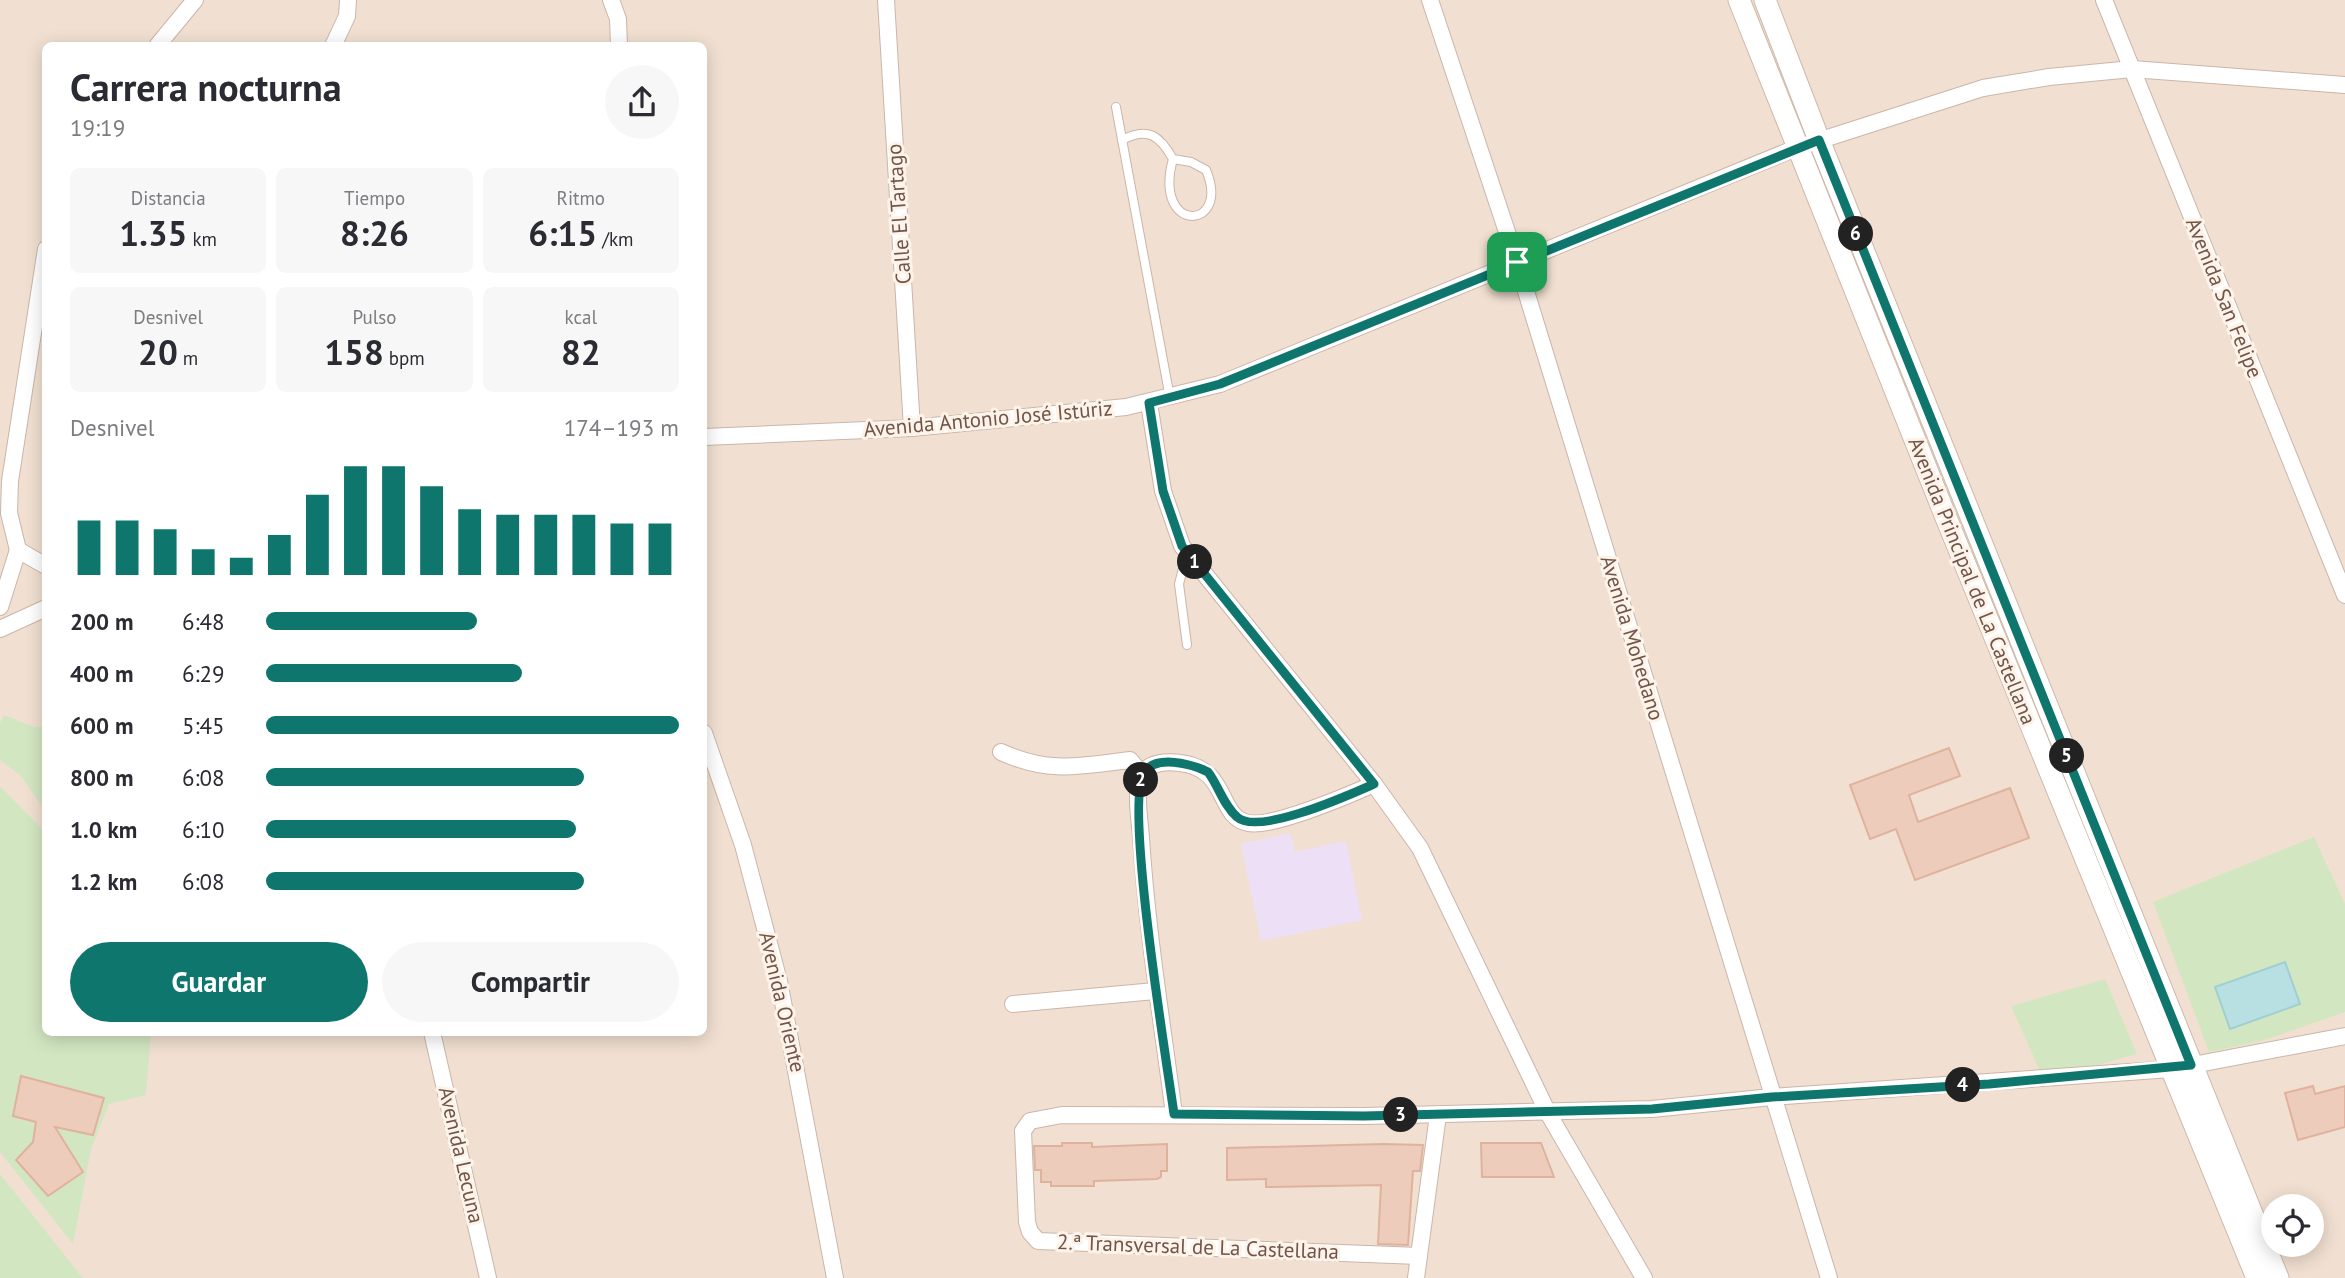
<!DOCTYPE html>
<html lang="es">
<meta charset="utf-8">
<style>
:root{--surface:#fff;--page:#f7f7f7;--text:#2b2b33;--muted:#7c7c81;--accent:#0f766e}
body{margin:0;font-family:"PT Sans",sans-serif;background:var(--page);color:var(--text);height:100vh;display:flex;flex-direction:column;font-size:26px;white-space:nowrap}
*{box-sizing:border-box;margin:0}
p{font-size:23px;color:var(--muted)}
.icon{flex:none;width:38px;height:38px;fill:none;stroke:currentColor;stroke-width:2;stroke-linecap:round;stroke-linejoin:round}
.map{position:relative;flex:1;overflow:hidden}
.panel{position:absolute;left:42px;top:42px;width:665px;height:994px;display:flex;flex-direction:column;background:var(--surface);border-radius:10px;box-shadow:0 4px 18px #0003}
.panel>*{flex:none}
.buttons{position:absolute;left:2261px;top:1194px;display:grid;gap:14px}
.buttons a{display:grid;place-items:center;width:63px;height:63px;border-radius:50%;background:var(--surface);box-shadow:0 4px 18px #0003;font-size:35px}
.pin{position:absolute;display:grid;place-items:center;width:60px;height:60px;color:#fff;margin:-30px;border-radius:14px;box-shadow:0 4px 10px #0006}
.km{position:absolute;width:35px;height:35px;margin:-18px;border-radius:50%;background:#222;color:#fff;font-size:19px;line-height:35px;text-align:center}
.round{display:grid;place-items:center;flex:none;width:74px;height:74px;border-radius:37px;background:var(--page)}
.head{display:flex;align-items:center;justify-content:space-between;height:119px;padding:0 28px}
h1{font-size:38px;font-weight:700;line-height:52px}
.stats{display:grid;grid-template-columns:repeat(3,1fr);gap:10px;height:119px;padding:7px 28px}
.stats div{display:grid;align-content:center;border-radius:10px;background:var(--page);text-align:center}
.stats b{font-size:35px;font-weight:700}
.stats small{font-size:19px;font-weight:400}
.stats p{font-size:19px}
.chart{height:196px;padding:14px 28px}
.chart p{display:flex;justify-content:space-between}
.chart svg{width:100%;height:126px;margin-top:7px;stroke:var(--accent);stroke-width:6}
.button{display:flex;gap:14px;margin-top:auto;padding:14px 28px}
.button a{flex:1;height:80px;border-radius:42px;background:var(--accent);color:#fff;font-size:28px;font-weight:700;line-height:80px;text-align:center}
.button a+a{background:var(--page);color:var(--text)}
ul{padding:0 28px;list-style:none;font-size:23px}
li{display:grid;grid-template-columns:112px 84px 1fr;align-items:center;height:52px}
li i{height:18px;border-radius:9px;background:var(--accent)}
.map>svg:first-child{display:block}
</style>
<div class="map">
<svg width="2345" height="1278" viewBox="0 0 2345 1278">
<rect width="100%" height="100%" fill="#faefe2"/>
<path fill="#f1e0d1" fill-rule="evenodd" d="M0 0H2345V1278H0ZM46 46H704V1032H46ZM2273 1206H2312V1244H2273Z"/>
<path fill="#ecdff6" d="M1290 833 1295 852 1346 841 1362 920 1261 941 1241 844Z"/>
<g fill="#d3e6c2">
<path d="M4 715 34 727H45V810L21 776 0 760V723Z"/>
<path d="M0 786 41 828 45 824 46 1032 151 1033 146 1095 109 1104 91 1149 73 1244 0 1152Z"/>
<path d="M2314 837 2345 904V1012L2265 1040 2209 1052 2153 902Z"/>
<path d="M2105 979 2137 1054 2044 1080 2011 1006Z"/>
<path d="M0 1174 83 1278H0Z"/>
</g>
<path fill="#b8dfe2" stroke="#9fcfd3" stroke-width="2" d="M2285 962 2300 1004 2230 1029 2215 987Z"/>
<g fill="#eeccbc" stroke="#dfb29d" stroke-width="2">
<path d="M1949 748 1960 776 1909 795 1918 822 2010 788 2029 838 1915 880 1896 829 1870 839 1850 785Z"/>
<path d="M21 1076 104 1098 93 1135 55 1127 83 1172 48 1196 16 1160 33 1142 36 1122 13 1116Z"/>
<path d="M2313 1086 2315 1094 2345 1086V1127L2298 1140 2285 1093Z"/>
<path d="M1062 1143H1092V1147L1167 1144V1171H1161V1177L1157 1179 1094 1181V1186H1051V1182H1041V1170H1035L1034 1146H1062Z"/>
<path d="M1481 1143H1541L1554 1177H1482Z"/>
<path d="M1383 1144 1423 1145 1420 1171H1413L1408 1245 1378 1244 1381 1185 1266 1187V1179L1227 1180V1148Z"/>
</g>
<g fill="none" stroke-linecap="round" stroke-linejoin="round">
<defs>
<g id="lane">
<path d="M1116 107 1170 398"/>
<path d="M1122 140C1148 126 1160 136 1173 159 1152 235 1232 231 1206 170L1191 162 1173 159"/>
<path d="M1187 645 1179 584 1187 553"/>
</g>
<g id="street">
<path d="M611 0 618 19 619 46"/>
<path d="M886 0 912 428"/>
<path d="M1430 0 1517 262 1829 1278"/>
<path d="M2104 0 2345 595"/>
<path d="M157 46 195 0"/>
<path d="M333 46 347 16 348 0"/>
<path d="M1149 403 1163 491 1182 546 1374 784 1420 848 1548 1113 1644 1278"/>
<path d="M704 437 912 428 1126 407 1220 384 1796 148 1983 88 2049 77 2132 69 2345 85"/>
<path d="M18 550 9 513 10 481 46 249"/>
<path d="M18 550 46 566"/>
<path d="M0 607 18 550"/>
<path d="M0 629 46 608"/>
<path d="M704 733 743 845 779 981 835 1278"/>
<path d="M1001 752C1050 774 1079 766 1130 760L1142 775"/>
<path d="M1013 1004 1155 991"/>
<path d="M432 1032 488 1278"/>
<path d="M1174 1114C1162 1022 1147 931 1141 838 1140 820 1134 792 1142 775 1148 762 1168 761 1180 763 1229 768 1217 817 1248 823 1272 828 1349 795 1374 784"/>
<path d="M1419 1256 1038 1241 1030 1232 1027 1222 1023 1131 1030 1121 1062 1115 1364 1116 1652 1109 1772 1097 2172 1069 2345 1036"/>
<path d="M1416 1278 1438 1115"/>
</g>
<g id="secondary">
<path d="M1739 0 1947 520 2257 1278"/>
<path d="M1765 0 1819 140 2278 1278"/>
</g>
</defs>
<use href="#lane" stroke="#cab6aa" stroke-width="10"/>
<use href="#street" stroke="#cab6aa" stroke-width="18"/>
<use href="#secondary" stroke="#cfb8aa" stroke-width="23"/>
<use href="#lane" stroke="#fff" stroke-width="8"/>
<use href="#street" stroke="#fff" stroke-width="16"/>
<use href="#secondary" stroke="#fff" stroke-width="21"/>
</g>
<g fill="none" stroke-linecap="round" stroke-linejoin="round">
<defs>
<path id="route" d="M1819 140 2191 1065 1989 1084 1772 1097 1652 1109 1364 1116 1174 1114C1167 1063 1124 804 1144 773 1155 754 1192 764 1208 772 1218 785 1224 806 1237 817 1258 836 1349 795 1374 784L1182 546 1163 491 1149 403 1220 384Z"/>
</defs>
<use href="#route" stroke="#fff" stroke-width="14"/>
<use href="#route" stroke="#0f766e" stroke-width="9"/>
</g>
<g text-anchor="middle" stroke-width="6" stroke-linejoin="round" paint-order="stroke">
<g font-size="21" fill="#70554b" stroke="#fef3e8">
<text transform="translate(899 214) rotate(-94)" y="7">Calle El Tartago</text>
<text transform="translate(2224 298) rotate(68)" y="7">Avenida San Felipe</text>
<text transform="translate(988 419) rotate(-5)" y="7">Avenida Antonio José Istúriz</text>
<text transform="translate(1972 581) rotate(68)" y="7">Avenida Principal de La Castellana</text>
<text transform="translate(1632 638) rotate(73)" y="7">Avenida Mohedano</text>
<text transform="translate(782 1002) rotate(77)" y="7">Avenida Oriente</text>
<text transform="translate(461 1155) rotate(77)" y="7">Avenida Lecuna</text>
<text transform="translate(1198 1247) rotate(2)" y="7">2.ª Transversal de La Castellana</text>
</g>
</g>
</svg>
<div class="buttons">
<a><svg class="icon" aria-label="locate" viewBox="0 0 24 24"><circle cx="12" cy="12" r="6"/><path d="M12 2v4M12 18v4M2 12h4M18 12h4"/></svg></a>
</div>
<div class="pin" style="left:1517px;top:262px;background:#1e9e55"><svg class="icon" aria-label="arrive" viewBox="0 0 24 24"><path d="M6 21V4h12l-3 4 3 4H6"/></svg></div>
<b class="km" style="left:1195px;top:562px">1</b>
<b class="km" style="left:1141px;top:780px">2</b>
<b class="km" style="left:1401px;top:1115px">3</b>
<b class="km" style="left:1963px;top:1085px">4</b>
<b class="km" style="left:2067px;top:756px">5</b>
<b class="km" style="left:1856px;top:234px">6</b>
<section class="panel">
<div class="head"><div><h1>Carrera nocturna</h1><p>19:19</p></div><a class="round"><svg class="icon" aria-label="share" viewBox="0 0 24 24"><path d="M12 15V3M7 8l5-5 5 5M5 13v7h14v-7"/></svg></a></div>
<div class="stats">
<div><p>Distancia</p><b>1.35<small> km</small></b></div>
<div><p>Tiempo</p><b>8:26</b></div>
<div><p>Ritmo</p><b>6:15<small> /km</small></b></div>
</div>
<div class="stats">
<div><p>Desnivel</p><b>20<small> m</small></b></div>
<div><p>Pulso</p><b>158<small> bpm</small></b></div>
<div><p>kcal</p><b>82</b></div>
</div>
<div class="chart"><p><span>Desnivel</span>174–193 m</p>
<svg viewBox="0 0 160 44" preserveAspectRatio="none"><path d="M5 44V25M15 44V25M25 44V28M35 44V35M45 44V38M55 44V30M65 44V16M75 44V6M85 44V6M95 44V13M105 44V21M115 44V23M125 44V23M135 44V23M145 44V26M155 44V26"/></svg>
</div>
<ul>
<li><b>200 m</b>6:48<i style="width:51%"></i></li>
<li><b>400 m</b>6:29<i style="width:62%"></i></li>
<li><b>600 m</b>5:45<i style="width:100%"></i></li>
<li><b>800 m</b>6:08<i style="width:77%"></i></li>
<li><b>1.0 km</b>6:10<i style="width:75%"></i></li>
<li><b>1.2 km</b>6:08<i style="width:77%"></i></li>
</ul>
<div class="button"><a>Guardar</a><a>Compartir</a></div>
</section>
</div>
